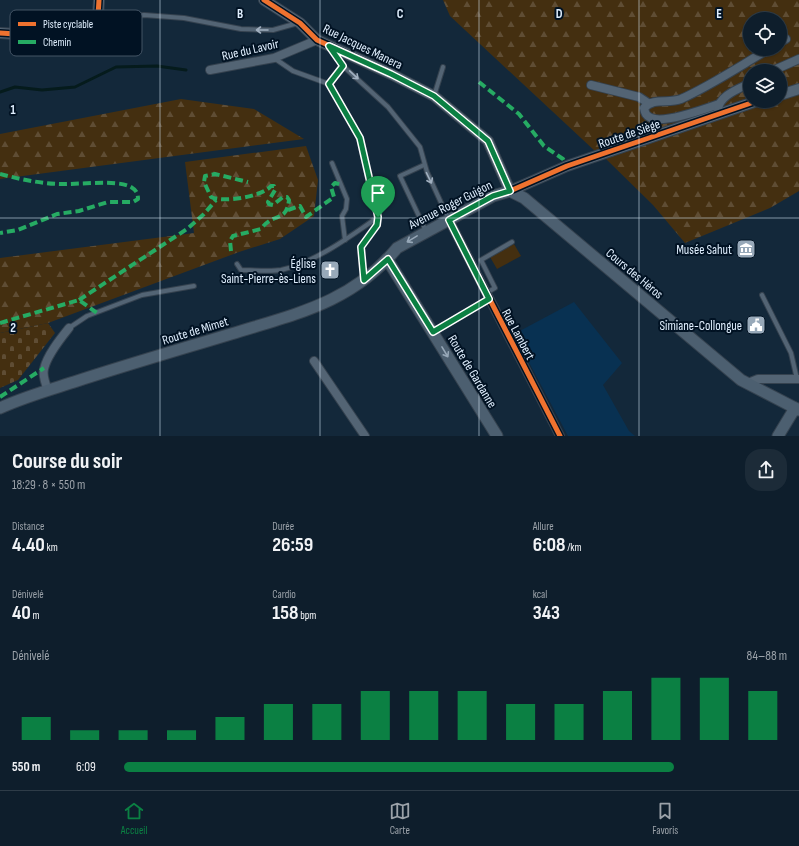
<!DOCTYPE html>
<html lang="fr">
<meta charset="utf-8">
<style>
:root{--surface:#0e1e2c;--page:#1c2b38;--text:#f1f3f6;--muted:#9ba2a9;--line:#2e3c48;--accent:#0b8043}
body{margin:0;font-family:"Sofia Sans Condensed",sans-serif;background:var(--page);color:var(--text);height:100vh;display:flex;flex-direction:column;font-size:15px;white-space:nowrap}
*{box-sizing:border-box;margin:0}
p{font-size:13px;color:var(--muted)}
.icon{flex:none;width:22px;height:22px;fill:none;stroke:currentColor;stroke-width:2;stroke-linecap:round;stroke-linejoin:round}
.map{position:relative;height:436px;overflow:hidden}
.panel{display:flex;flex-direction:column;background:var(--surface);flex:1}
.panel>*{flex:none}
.buttons{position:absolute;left:743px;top:12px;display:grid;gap:8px}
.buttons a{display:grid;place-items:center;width:44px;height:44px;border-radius:50%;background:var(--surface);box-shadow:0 1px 3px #0004,0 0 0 1px var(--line);font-size:20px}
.pin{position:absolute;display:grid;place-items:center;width:34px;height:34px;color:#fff;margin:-41px -17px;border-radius:50% 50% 50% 0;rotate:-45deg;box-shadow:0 0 4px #0007}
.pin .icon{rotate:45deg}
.round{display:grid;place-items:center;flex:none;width:42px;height:42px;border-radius:16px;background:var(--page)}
.headline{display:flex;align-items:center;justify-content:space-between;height:68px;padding:0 12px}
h1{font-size:22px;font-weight:700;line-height:30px}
.figures{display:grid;grid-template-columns:repeat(3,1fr);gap:6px;height:68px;padding:4px 12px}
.figures div{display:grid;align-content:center}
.figures b{font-size:20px;font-weight:700}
.figures small{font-size:11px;font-weight:400}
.figures p{font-size:11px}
.chart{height:112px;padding:8px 12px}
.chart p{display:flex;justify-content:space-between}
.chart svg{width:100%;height:72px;margin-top:4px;stroke:var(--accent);stroke-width:6}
ul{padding:0 12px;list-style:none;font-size:13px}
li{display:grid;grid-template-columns:64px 48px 1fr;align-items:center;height:30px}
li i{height:10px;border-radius:5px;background:var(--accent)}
.menu{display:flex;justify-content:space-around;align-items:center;height:56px;border-top:1px solid var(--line);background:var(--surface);font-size:11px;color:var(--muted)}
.menu a{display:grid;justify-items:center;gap:2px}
.menu .active{color:var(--accent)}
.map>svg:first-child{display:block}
</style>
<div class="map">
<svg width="799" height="436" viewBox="0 0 799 436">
<defs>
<pattern id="forest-firs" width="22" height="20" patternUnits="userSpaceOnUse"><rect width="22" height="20" fill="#442f10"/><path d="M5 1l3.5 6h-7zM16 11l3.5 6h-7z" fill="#5f4d34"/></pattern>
<pattern id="cemetery-stones" width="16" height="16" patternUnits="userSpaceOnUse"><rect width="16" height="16" fill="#442f10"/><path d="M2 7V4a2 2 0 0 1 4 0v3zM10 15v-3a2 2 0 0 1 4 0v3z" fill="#5f4d34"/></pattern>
</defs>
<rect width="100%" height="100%" fill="#13283a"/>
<path fill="#083152" d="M574 302 622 363 603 385 629 431 635 436H568L514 334Z"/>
<path fill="#442f10" d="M514 244 521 256 497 269 490 257Z"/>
<g fill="url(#forest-firs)" fill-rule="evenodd">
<path d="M443 0H799V92L780 94V71H750V100L596 152 450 16ZM750 19H780V49H750Z"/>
<path d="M799 94V191L770 208 685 243 653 205 605 158 755 105 770 101H780V99Z"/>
<path d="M181 99 254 109 304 139 0 179V134Z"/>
<path d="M306 146 318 180 314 216 280 239 239 252 48 323 0 333V258L194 233 185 162Z"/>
</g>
<path fill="url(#cemetery-stones)" d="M48 323 55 333 18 380 0 388V333Z"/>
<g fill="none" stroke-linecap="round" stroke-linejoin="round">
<path stroke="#051b1c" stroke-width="3" d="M0 92 15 87 42 90 75 87 116 67 157 66 186 70"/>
<defs>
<g id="service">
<path d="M95 21 144 15 184 18 241 29 273 30 298 23"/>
<path d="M331 49 343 66 388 107 420 147 427 172 449 220"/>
<path d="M274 58 293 71 329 84 360 138 378 217 377 225 361 247 364 278"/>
<path d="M329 84 343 66"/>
<path d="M434 96 443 67"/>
<path d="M332 163 347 199 346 209 342 216 345 240"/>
<path d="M424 165 400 176 426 231"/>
<path d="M237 264 241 270C254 270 269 272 281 270 314 263 351 236 378 217"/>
<path d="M486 293 495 288 481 260 512 242"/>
<path d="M762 295 791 353 797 379"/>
<path d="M69 328 87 316 142 295 194 286"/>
<path d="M434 331 489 299"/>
</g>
<g id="minor">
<path d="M780 42 786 39"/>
<path d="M210 70 274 58 317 40"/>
<path d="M772 71 799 59"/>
<path d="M591 85 639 97 648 103"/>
<path d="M719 104C705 109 664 124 651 118 646 116 645 113 644 108 654 97 668 104 681 99 712 85 740 66 769 49"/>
<path d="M718 109C720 95 739 89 750 83"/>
<path d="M449 220 560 436"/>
<path d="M314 361 365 436"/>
<path d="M748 383 758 379H799"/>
<path d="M48 391C46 384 42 376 44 369 47 355 61 338 69 328"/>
</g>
<g id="tertiary">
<path d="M264 0 300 23 317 40 391 74 434 96 488 141 510 191 567 166 757 101"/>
<path d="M0 33 16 34 82 28 91 25 98 16 99 0"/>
<path d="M780 95 799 89"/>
</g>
<g id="secondary">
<path d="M387 259 497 436"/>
<path d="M0 408C24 397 49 390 74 382 126 365 178 350 231 334 295 314 352 303 397 248L493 196 510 191 524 198 741 380 799 410"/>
<path d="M778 436 795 408"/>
</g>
</defs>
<use href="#service" stroke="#35424f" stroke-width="6"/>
<use href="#minor" stroke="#35424f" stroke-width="10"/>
<use href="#tertiary" stroke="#35424f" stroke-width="12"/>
<use href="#secondary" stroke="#35424f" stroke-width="13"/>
<use href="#service" stroke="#536474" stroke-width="4"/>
<use href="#minor" stroke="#536474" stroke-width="8"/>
<use href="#tertiary" stroke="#536474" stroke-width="10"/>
<use href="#secondary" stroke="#4c5f70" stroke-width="11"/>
<g stroke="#26ab63" stroke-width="4" stroke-dasharray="8 4" stroke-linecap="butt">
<path d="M479 82 519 114 544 146 563 159 567 166"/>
<path d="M0 174C19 179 38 183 58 184 76 185 117 179 131 187 136 190 138 193 138 199L133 202H108L79 211 57 214 18 230 0 233"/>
<path d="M288 210 300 206 306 217 334 197 331 187 335 183 342 185"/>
<path d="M231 251 230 241 233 236 261 229C274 211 286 224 289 200L287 197H283L273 205 269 204 268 202 275 190 274 186H271C262 197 223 203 211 197L204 182 205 176 215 174 248 182"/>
<path d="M79 300 187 229 204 214 216 200"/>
<path d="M0 323 79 300 97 313"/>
<path d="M0 397 44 368"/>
</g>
<defs>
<g id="cycleway">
<path d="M264 0 300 23 317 40 391 74 434 96 488 141 510 191 567 166 757 101"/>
<path d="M0 33 16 34 82 28 91 25 98 16 99 0"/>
<path d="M449 220 560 436"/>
</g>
</defs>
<use href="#cycleway" stroke="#011223" stroke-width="8"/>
<use href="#cycleway" stroke="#ef722f" stroke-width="5"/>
</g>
<defs><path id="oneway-shaft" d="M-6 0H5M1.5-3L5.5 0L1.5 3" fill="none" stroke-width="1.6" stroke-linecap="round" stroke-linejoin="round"/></defs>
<g stroke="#a1b0c0">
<use href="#oneway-shaft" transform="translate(262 30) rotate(-180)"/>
<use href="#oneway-shaft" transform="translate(354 75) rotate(43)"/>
<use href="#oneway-shaft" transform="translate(429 178) rotate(64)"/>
</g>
<g stroke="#96a7b7">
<use href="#oneway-shaft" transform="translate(412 239) rotate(149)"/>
<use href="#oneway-shaft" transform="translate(445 352) rotate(59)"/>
</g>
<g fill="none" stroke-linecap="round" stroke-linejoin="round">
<defs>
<path id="route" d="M329 46 391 74 434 96 488 141 510 191 493 196 449 220 489 299 433 332 388 259 364 280 361 247 377 225 378 217 360 138 329 84 343 66Z"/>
</defs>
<use href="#route" stroke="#fff" stroke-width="8"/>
<use href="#route" stroke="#0b8043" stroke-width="5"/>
</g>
<path fill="none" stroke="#e0effe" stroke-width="1" stroke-opacity="0.55" d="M160 0V436M320 0V436M479 0V436M639 0V436M0 218H799"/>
<defs>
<symbol id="museum-square" viewBox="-11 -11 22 22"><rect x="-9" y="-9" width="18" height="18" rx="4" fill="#98a9b9" stroke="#011223"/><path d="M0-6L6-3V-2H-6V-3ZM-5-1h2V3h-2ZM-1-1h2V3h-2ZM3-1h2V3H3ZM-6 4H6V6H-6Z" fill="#fff"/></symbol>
<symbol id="church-square" viewBox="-11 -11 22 22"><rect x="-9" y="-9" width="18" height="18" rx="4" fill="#98a9b9" stroke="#011223"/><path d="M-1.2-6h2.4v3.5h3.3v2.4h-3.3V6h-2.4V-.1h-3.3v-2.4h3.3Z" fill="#fff"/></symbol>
<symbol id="civic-square" viewBox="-11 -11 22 22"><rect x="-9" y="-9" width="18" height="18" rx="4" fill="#98a9b9" stroke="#011223"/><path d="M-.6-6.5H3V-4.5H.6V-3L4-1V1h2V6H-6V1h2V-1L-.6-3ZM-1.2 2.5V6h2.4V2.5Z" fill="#fff"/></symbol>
</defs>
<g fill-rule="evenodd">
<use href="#museum-square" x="735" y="238" width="22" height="22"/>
<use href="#church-square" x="319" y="259" width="22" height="22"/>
<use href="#civic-square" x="745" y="314" width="22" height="22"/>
</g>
<g text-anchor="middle" stroke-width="4" stroke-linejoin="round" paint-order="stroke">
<g font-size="13" fill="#e0effe" stroke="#011223">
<text transform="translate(363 46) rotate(26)" y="5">Rue Jacques Manera</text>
<text transform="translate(250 49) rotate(-13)" y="5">Rue du Lavoir</text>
<text transform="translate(629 133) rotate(-19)" y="5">Route de Siège</text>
<text transform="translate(450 204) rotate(-27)" y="5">Avenue Roger Guigon</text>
<text transform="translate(635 273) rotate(40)" y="5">Cours des Héros</text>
<text transform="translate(195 330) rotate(-17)" y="5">Route de Mimet</text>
<text transform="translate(519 334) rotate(62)" y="5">Rue Lambert</text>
<text transform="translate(473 371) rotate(59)" y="5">Route de Gardanne</text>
</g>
<g font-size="13" fill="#e0effe" stroke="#011223" text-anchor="end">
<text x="732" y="254">Musée Sahut</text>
<text x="316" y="268">Église<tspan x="316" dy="15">Saint-Pierre-ès-Liens</tspan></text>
<text x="742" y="330">Simiane-Collongue</text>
</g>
</g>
<rect x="10" y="10" width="132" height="46" rx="6" fill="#011223" stroke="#445465" stroke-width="1"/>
<rect x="18" y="22" width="18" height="4" fill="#ef722f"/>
<rect x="18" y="40" width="18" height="4" fill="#26ab63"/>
<g font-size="11" fill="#e0effe">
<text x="43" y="28">Piste cyclable</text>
<text x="43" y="46">Chemin</text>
</g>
<g font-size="13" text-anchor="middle" font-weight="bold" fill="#e0effe" stroke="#011223" stroke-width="4" stroke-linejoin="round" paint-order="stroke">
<text x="240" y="18">B</text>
<text x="400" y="18">C</text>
<text x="559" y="18">D</text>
<text x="719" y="18">E</text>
<text x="13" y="114">1</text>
<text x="13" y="332">2</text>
</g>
</svg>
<div class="buttons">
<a><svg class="icon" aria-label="locate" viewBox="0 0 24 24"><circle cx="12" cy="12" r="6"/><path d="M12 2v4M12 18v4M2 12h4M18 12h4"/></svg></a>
<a><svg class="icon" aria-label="layers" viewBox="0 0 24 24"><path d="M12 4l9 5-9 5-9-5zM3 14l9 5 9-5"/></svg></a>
</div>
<div class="pin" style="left:378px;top:217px;background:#1e9e55"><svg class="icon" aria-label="arrive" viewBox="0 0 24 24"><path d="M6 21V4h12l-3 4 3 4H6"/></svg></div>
</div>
<section class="panel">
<div class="headline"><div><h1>Course du soir</h1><p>18:29 · 8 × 550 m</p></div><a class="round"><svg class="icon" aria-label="share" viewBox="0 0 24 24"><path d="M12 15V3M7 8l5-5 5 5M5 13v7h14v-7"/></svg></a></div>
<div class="figures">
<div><p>Distance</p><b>4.40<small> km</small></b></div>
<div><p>Durée</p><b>26:59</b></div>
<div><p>Allure</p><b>6:08<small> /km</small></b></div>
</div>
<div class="figures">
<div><p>Dénivelé</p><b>40<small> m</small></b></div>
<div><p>Cardio</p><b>158<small> bpm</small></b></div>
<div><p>kcal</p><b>343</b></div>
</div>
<div class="chart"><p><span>Dénivelé</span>84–88 m</p>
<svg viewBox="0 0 160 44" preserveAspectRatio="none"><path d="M5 44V30M15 44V38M25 44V38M35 44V38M45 44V30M55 44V22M65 44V22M75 44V14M85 44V14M95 44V14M105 44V22M115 44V22M125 44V14M135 44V6M145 44V6M155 44V14"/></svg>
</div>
<ul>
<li><b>550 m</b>6:09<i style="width:83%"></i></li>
</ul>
</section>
<nav class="menu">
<a class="active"><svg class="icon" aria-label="home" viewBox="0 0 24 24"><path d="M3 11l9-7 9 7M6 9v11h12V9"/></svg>Accueil</a>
<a><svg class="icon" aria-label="map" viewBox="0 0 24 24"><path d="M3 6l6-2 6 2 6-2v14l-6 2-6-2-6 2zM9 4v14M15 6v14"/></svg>Carte</a>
<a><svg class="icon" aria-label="saved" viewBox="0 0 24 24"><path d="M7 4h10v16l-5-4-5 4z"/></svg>Favoris</a>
</nav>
